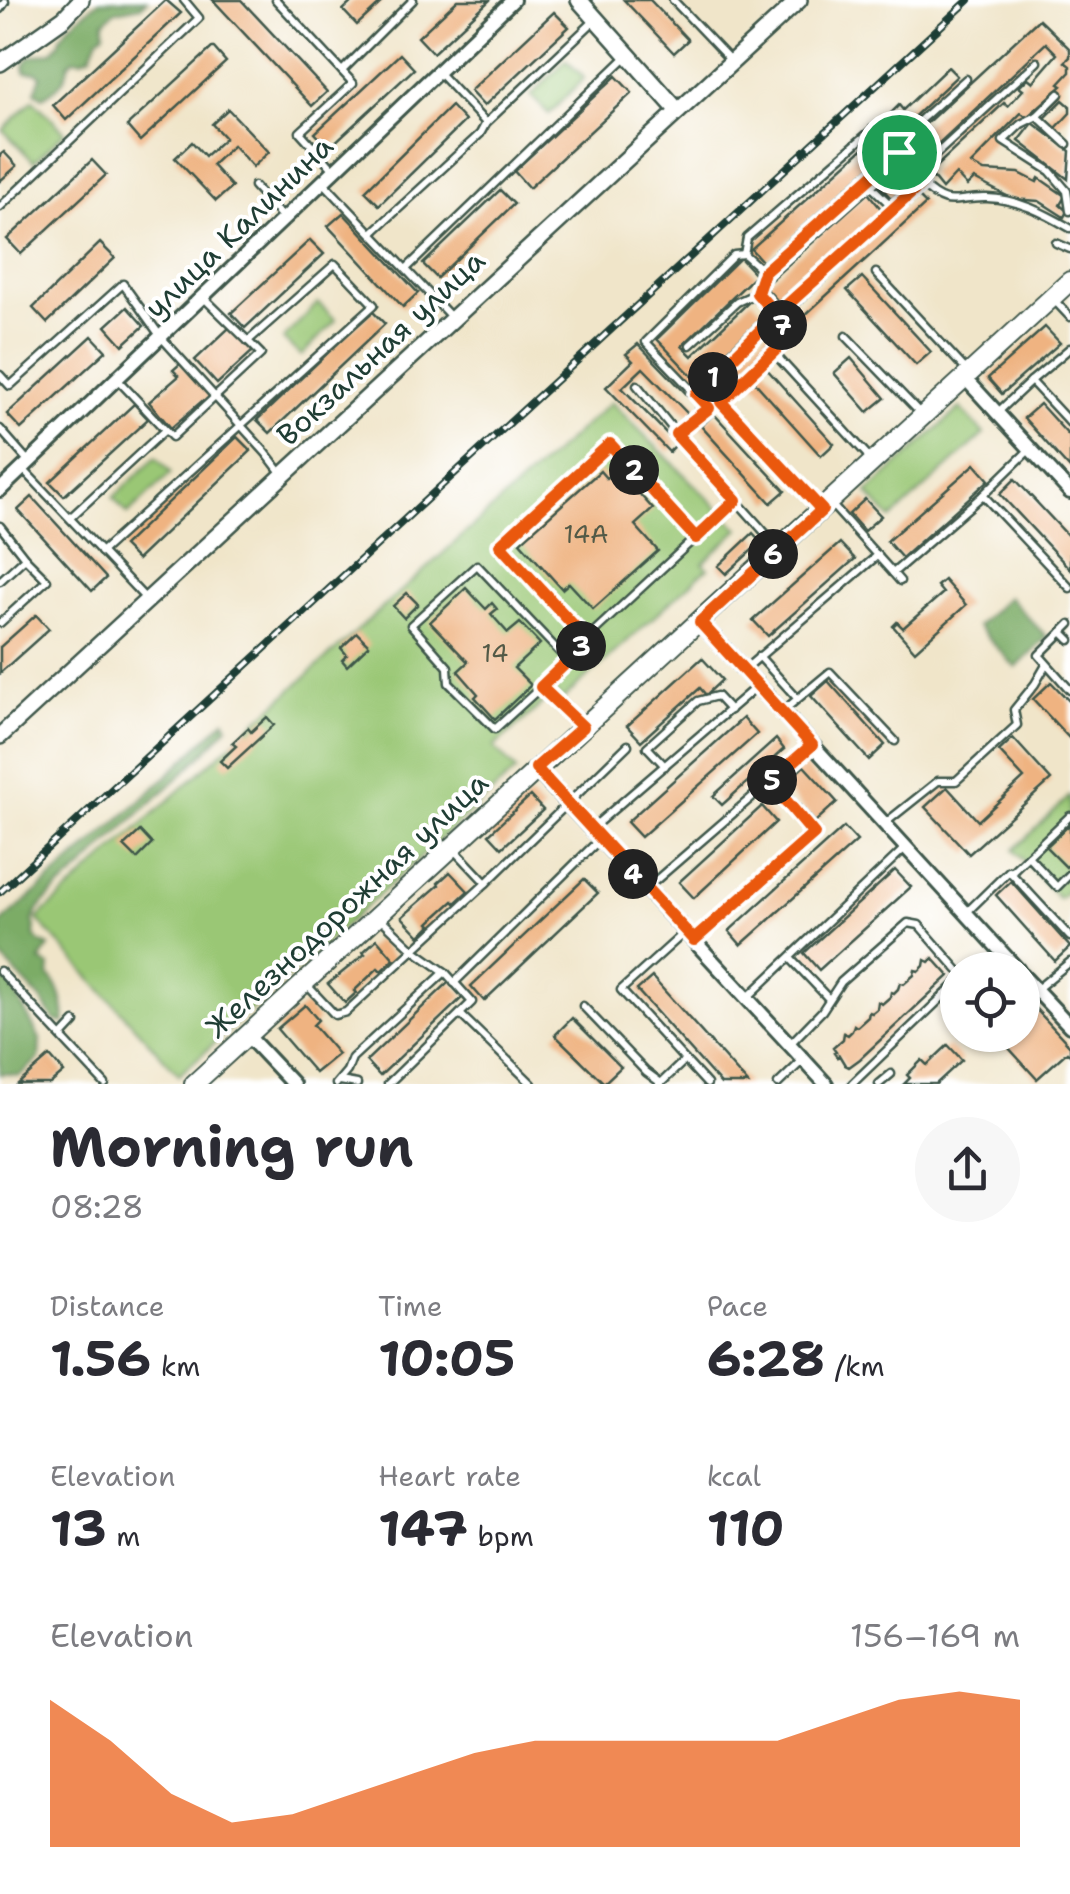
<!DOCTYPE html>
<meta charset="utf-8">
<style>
:root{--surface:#fff;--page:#f7f7f7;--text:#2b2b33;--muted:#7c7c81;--accent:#ea580c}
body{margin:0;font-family:"Shantell Sans",sans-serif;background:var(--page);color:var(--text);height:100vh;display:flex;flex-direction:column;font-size:38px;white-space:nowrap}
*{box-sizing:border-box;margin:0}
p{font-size:32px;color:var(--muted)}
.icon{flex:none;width:55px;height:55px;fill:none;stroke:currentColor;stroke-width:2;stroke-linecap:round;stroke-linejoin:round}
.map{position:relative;height:1084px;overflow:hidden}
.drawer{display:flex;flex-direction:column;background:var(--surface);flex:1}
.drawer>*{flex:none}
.controls{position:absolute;left:940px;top:952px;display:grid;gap:20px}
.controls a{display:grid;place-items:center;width:100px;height:100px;border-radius:50%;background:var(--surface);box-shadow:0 2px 8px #0004;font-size:50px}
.pin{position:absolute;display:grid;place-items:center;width:85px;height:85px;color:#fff;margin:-42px;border:5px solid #fff;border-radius:50%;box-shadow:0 2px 10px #0007}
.km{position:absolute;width:50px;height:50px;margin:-25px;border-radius:50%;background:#222;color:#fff;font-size:28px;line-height:50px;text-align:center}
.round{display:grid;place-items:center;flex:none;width:105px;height:105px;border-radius:52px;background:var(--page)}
.head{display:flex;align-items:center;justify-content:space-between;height:170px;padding:0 50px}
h1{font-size:55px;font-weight:700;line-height:75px}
.figures{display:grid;grid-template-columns:repeat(3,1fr);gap:15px;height:170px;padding:10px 50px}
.figures div{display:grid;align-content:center}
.figures b{font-size:50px;font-weight:700}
.figures small{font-size:28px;font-weight:400}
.figures p{font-size:28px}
.chart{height:280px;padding:20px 50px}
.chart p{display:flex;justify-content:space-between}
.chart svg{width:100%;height:180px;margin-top:10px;fill:var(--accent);opacity:.7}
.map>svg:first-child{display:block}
</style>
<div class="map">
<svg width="1070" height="1084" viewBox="0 0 1070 1084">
<rect width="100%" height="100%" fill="#fff"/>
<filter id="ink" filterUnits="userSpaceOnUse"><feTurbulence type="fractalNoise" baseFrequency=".01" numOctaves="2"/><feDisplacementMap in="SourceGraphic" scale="20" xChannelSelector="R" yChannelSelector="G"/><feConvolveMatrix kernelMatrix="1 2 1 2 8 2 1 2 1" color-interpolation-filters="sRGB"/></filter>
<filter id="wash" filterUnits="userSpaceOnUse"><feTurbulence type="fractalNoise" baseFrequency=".0048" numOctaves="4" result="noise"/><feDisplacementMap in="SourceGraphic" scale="40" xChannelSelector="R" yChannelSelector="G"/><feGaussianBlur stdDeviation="2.25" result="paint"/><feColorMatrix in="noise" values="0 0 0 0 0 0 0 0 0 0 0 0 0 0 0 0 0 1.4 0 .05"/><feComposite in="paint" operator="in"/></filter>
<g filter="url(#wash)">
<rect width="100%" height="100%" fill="#f0e5c9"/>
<g fill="#9ac775" stroke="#5c8254" stroke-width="2.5">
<path d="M566 60 584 78 549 114 531 96Z"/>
<path d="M33 100 65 132 34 162 3 130Z"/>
<path d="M318 303 336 320 301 356 283 339Z"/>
<path d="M611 402 739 529 703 563 708 568 562 700 555 692 494 747 516 771 179 1075 37 919Z"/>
<path d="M960 408 984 434 891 519 867 493Z"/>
<path d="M156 457 171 473 128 514 113 498Z"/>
<path d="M1070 796V889L1059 899 1014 850Z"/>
</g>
<g fill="#7bac66" stroke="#4d744d" stroke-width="2.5">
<path d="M99 1 147 0 141 6 115 11 104 22V33L98 38 91 55 81 60 73 59 68 65C67 81 56 89 43 97L35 92 41 76 36 72H25L24 66 29 57 51 52 59 44 61 36 69 26Z"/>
<path d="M1008 597 1047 637 1016 668 977 626Z"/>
<path d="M225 720 228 726C186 776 132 816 87 864 69 883 43 896 33 920L35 927 34 935 41 943 49 946 40 961 50 966 49 976C60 985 66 1009 64 1023L54 1020 43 1002 0 956V924L148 794Z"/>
<path d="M0 976 11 985 40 1039 39 1059 19 1076 3 1073 0 1075Z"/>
</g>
<g id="blocks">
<g fill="#efb381">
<path d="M166 0 181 13 66 120 53 105Z"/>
<path d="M213 0H241L327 92 312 106Z"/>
<path d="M354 0H384L357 25 343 10Z"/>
<path d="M458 0H490L433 53 418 37Z"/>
<path d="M624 0H650L688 40 674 53Z"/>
<path d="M554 12 569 27 484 106 470 91Z"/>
<path d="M1039 19 1070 49V57L1065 62 1070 66V72L1059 84 1062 86 1027 117 1021 113 971 164 984 171 1019 173 1037 182 1039 178 1065 196 1060 205 1067 211 1064 217 1039 201 1013 199 974 179 967 186 956 174 942 189 929 173 1004 103 1008 106 1023 90 1019 87 1028 78 1033 82 1057 54 1046 43 920 161 903 145Z"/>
<path d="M213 47 226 62 140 141 127 126Z"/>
<path d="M400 54 414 69 329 148 315 133Z"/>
<path d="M948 67 957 76 900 130 887 117 899 105 903 110Z"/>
<path d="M616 76 632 93 529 188 514 171Z"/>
<path d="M1063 100 1070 106V113L1056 128 1045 118Z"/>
<path d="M451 106 465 121 379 205 365 191Z"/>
<path d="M228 109 269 152 253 167 233 145 212 165 232 187 216 201 175 158 192 142 205 156 225 138 212 124Z"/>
<path d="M1033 123 1070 151 1068 179 1019 141Z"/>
<path d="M879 134 891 148 763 262 751 249Z"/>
<path d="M4 152 17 166 0 181V155Z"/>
<path d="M905 158 919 173 892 199 878 184Z"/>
<path d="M92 160 106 175 21 254 7 239Z"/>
<path d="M500 190 514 204 437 278 423 264Z"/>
<path d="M868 193 882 210 779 302 764 286Z"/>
<path d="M918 196 926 204 790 329 782 321Z"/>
<path d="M343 213 418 293 403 307 328 226Z"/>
<path d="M310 240 324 254 245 328 231 313Z"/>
<path d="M100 243 115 258 47 323 33 308Z"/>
<path d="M740 258 756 275 682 346 692 356 752 299 766 314 696 380 657 339Z"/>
<path d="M862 277 931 352 916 365 847 290Z"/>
<path d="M127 307 144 326 123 345 106 326Z"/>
<path d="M372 311 385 324 270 433 257 420Z"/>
<path d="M774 326 781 334 714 398 707 390Z"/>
<path d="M230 327 253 351 217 384 195 360Z"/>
<path d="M1045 327 1060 343 1002 394 988 378Z"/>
<path d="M92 336 106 351 21 429 7 414Z"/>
<path d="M638 344 698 406 689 415 643 368 622 388 677 444 669 452 606 387 633 361 626 354Z"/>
<path d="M851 358 885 398 868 412 834 373Z"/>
<path d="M181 363 212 397 205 403 202 401 171 428 149 402 179 376 173 370Z"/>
<path d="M765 367 834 444 821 456 752 379Z"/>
<path d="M134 404 148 419 64 496 50 482Z"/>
<path d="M1040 404 1070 437V469L1024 418Z"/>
<path d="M714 414 785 491 771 503 701 426Z"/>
<path d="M237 437 251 451 137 560 123 546Z"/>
<path d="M975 464 989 480 902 558 887 541Z"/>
<path d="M617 469 653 509 635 525 658 551 593 609 569 583 562 589 520 542 600 471 606 478Z"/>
<path d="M1015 479 1070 538V569L1000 494Z"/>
<path d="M32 497 106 578 92 591 18 510Z"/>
<path d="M865 499 881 516 864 531 849 514Z"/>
<path d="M753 533 761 542 726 574 718 566Z"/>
<path d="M840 543 855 559 768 636 753 620Z"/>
<path d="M944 580 966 605 915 651 893 626 897 622 903 628 943 593 937 586Z"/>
<path d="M466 588 486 609 492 603 497 609 491 614 508 633 520 623 540 644 514 668 531 685 495 719 475 697 478 694 458 671 468 662 430 622Z"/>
<path d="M407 593 418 604 404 618 393 606Z"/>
<path d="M36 615 49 629 0 673V647Z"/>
<path d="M357 633 369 645 347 666 342 660 347 655 341 648Z"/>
<path d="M702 658 722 680 706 695 700 688 641 741 627 726Z"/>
<path d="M828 681 885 745 869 760 811 696Z"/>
<path d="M1051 682 1070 702V739L1033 699Z"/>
<path d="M267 717 274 725 227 768 220 761 236 746 232 743 248 728 251 732Z"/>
<path d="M743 718 757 734 641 837 627 822Z"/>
<path d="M1013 738 1051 780 969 854 925 807 947 787 978 821 1024 778 999 751Z"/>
<path d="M776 739 784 749 722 805 713 796Z"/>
<path d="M804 766 837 802 815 822 782 786Z"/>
<path d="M530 796 543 810 502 848 489 834Z"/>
<path d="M762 806 776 822 694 898 679 882Z"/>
<path d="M1070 824V864L1066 867 1046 847Z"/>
<path d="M844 827 857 841 741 945 729 931Z"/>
<path d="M140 831 152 844 137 859 124 846Z"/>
<path d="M895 870 911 887 819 970 804 953Z"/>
<path d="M450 872 468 891 455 903 453 901 431 921 429 923 431 925 420 936 402 917 439 885 438 883Z"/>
<path d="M584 879 598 893 484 1001 471 986Z"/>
<path d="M1011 881 1070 947 1055 961 996 895Z"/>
<path d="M377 939 394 959 381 971 378 968 354 991 356 993 345 1003 328 984 365 954 363 952Z"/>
<path d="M933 958 949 976 860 1059 849 1067 845 1065 839 1055 837 1057 834 1053 836 1052 833 1048 843 1039 844 1033 848 1035 852 1031 854 1025 857 1027 868 1017 869 1012 872 1013 877 1009 878 1002 882 1004 890 997 891 992 894 993 898 989 900 983 904 984 914 975 915 970 919 971 924 966 925 960 929 962Z"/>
<path d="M652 977 748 1084H721L637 990Z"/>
<path d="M450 981 464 996 380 1076 366 1061Z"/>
<path d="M1022 994 1070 1046V1055L1067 1052 1037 1079 997 1035H1022Z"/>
<path d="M305 1005 318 1020 313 1025 338 1054 315 1073 277 1029Z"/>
<path d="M572 1018 621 1067 604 1083 555 1035Z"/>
<path d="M948 1045 962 1060 936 1084H904L910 1078 907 1075 922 1060 927 1065Z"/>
<path d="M50 1056 64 1072 50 1084H18Z"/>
</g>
</g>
</g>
<g filter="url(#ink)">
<use href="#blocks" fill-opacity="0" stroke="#3e564a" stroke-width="2.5"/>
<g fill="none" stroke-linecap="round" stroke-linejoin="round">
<defs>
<g id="service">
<path d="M276 0 353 83 300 132 334 170"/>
<path d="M673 0 731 61"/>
<path d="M0 9 5 2"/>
<path d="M342 71 413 0"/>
<path d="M439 73 486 123"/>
<path d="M1059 94 1037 116 1021 124 1003 141 1050 171 1067 191 1070 211"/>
<path d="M1037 116 1067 144"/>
<path d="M897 141 886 129H873L747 238 744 254 764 272 899 152"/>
<path d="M921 168 908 155 899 152 897 141 966 79"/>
<path d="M323 182 452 318"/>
<path d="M863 183 874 189 894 208"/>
<path d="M921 184V168L1037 62"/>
<path d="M254 186 283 218"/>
<path d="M0 207 199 18 184 0"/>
<path d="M372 233 480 134 486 123 595 20"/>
<path d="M1056 243 1070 249"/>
<path d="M406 269 628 55"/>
<path d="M876 273 967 371"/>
<path d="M203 297 248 341"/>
<path d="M1054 300 1070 317"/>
<path d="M846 336 922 415"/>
<path d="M690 345 737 302 757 293"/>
<path d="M773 352 870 458"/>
<path d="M0 375 10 386 123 284 161 337 266 453 282 474"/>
<path d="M1031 381 1070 348"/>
<path d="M637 385 677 434 709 408 646 342 734 255 744 254"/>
<path d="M696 394 776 315 921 184C950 211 954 197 987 198 1018 199 1044 213 1070 228"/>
<path d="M721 402 820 507"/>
<path d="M709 408 721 402 788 338 776 315 757 293 764 272"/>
<path d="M997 413 1031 381 1070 423"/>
<path d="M0 429 29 462"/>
<path d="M677 434 776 545"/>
<path d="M24 470 146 599"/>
<path d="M983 495 1029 450"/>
<path d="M830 503 893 573"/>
<path d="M70 518 165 430"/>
<path d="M0 526 25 558 47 580 0 623"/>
<path d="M696 539 611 444 500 545 586 639 736 500"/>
<path d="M101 552 374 305 335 264 248 341 261 354 172 437 118 380"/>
<path d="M0 581 25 558"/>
<path d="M900 581 893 573 983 495 1070 588"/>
<path d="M1070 624 1039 655 1070 690"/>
<path d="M1062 632 1070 640"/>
<path d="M759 656 797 698"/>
<path d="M568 661 586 639"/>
<path d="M744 670 878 555"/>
<path d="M541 687 495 729 449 683 448 667 411 625 477 565 568 661 541 687 582 726"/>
<path d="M783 711 830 672 895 741"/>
<path d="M665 766 647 747 698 701 717 696 730 710"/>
<path d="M1070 816 1028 856 1057 887 1070 874"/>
<path d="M884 824 938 781H956L1017 725 1014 710 1035 684 1046 665"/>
<path d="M592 828 757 686"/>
<path d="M453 848 486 883"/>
<path d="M1010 873 1028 856"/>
<path d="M647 888 811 746"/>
<path d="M967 912 1009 871 1070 937"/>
<path d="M378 916 414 950 445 972 472 1002 388 1084"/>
<path d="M685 932 621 990 707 1084"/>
<path d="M694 940 814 834 769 782"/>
<path d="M790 958 829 999"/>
<path d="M0 971 105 1084"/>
<path d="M305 983 335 1015 346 1012 486 883 628 745"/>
<path d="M454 983 599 840"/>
<path d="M1037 989 1070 962"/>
<path d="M748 997 906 847"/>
<path d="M583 1006 646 1072 661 1083 659 1084"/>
<path d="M460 1014 532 1084"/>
<path d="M62 1036 75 1022"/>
<path d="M791 1043 822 1011 841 982 908 923 919 925 958 970"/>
<path d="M340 1081 357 1084"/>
<path d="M661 1083 685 1060"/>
<path d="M336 1084 347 1071 352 1058 445 972"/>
<path d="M778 1084 803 1060"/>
<path d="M852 1084 958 982"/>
<path d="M879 1084 891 1074"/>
</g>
<g id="minor">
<path d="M965 378 1070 492"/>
<path d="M0 490 513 0"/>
<path d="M700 622 1018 970"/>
<path d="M536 769 826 1084"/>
<path d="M1022 975 1070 1026"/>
<path d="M247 1035 293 1084"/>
</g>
<g id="tertiary">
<path d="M579 0 678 111"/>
<path d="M0 63 64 18 81 0"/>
<path d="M0 736 799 0"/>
</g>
<path id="secondary" d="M194 1084 1070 281"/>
</defs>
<use href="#service" stroke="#3e564a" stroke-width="11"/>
<use href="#minor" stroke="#3e564a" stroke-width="18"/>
<use href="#tertiary" stroke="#3e564a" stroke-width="20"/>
<use href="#secondary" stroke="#3e564a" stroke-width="22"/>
<use href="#service" stroke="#fff" stroke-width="6"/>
<use href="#minor" stroke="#fff" stroke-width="12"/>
<use href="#tertiary" stroke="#fff" stroke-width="15"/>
<use href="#secondary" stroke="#fff" stroke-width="18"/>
<defs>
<path id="rail" d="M0 892 969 0"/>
</defs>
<use href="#rail" stroke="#1f3d34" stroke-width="8"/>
<use href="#rail" stroke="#fff" stroke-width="4" stroke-dasharray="11" stroke-linecap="butt"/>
</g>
</g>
<g fill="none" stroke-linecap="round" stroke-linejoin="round" filter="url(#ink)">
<defs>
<path id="route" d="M899 152 764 272 757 293 776 315 696 394 709 408 676 434 736 500 696 538 610 444 500 545 586 639 568 661 541 687 583 727 536 768 694 940 814 834 770 782 812 745 700 622 822 510 721 402 788 338 776 315 921 184 922 168 908 156 899 152"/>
</defs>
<use href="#route" stroke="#fff" stroke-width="20"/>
<use href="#route" stroke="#ea580c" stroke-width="12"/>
</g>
<g text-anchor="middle" stroke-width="8" stroke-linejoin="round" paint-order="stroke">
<g font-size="25" fill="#535a47">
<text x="586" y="543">14А</text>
<text x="495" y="662">14</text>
</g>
<g font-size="30" fill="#1f3d34" stroke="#fff">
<text transform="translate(239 227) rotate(-44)" y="10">улица Калинина</text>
<text transform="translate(381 348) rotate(-43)" y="10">Вокзальная улица</text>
<text transform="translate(347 905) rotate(-43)" y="10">Железнодорожная улица</text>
</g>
</g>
</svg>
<div class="controls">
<a><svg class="icon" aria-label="locate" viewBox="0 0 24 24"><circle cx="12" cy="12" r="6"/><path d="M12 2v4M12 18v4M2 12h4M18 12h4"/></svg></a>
</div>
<div class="pin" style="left:899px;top:152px;background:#1e9e55"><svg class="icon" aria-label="arrive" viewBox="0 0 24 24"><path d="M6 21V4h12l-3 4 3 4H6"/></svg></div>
<b class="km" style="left:713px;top:377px">1</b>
<b class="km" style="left:634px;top:470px">2</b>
<b class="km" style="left:581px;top:646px">3</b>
<b class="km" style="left:633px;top:874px">4</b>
<b class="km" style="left:772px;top:780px">5</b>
<b class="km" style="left:773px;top:554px">6</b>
<b class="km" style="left:782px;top:325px">7</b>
</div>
<section class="drawer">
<div class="head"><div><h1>Morning run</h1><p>08:28</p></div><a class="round"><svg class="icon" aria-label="share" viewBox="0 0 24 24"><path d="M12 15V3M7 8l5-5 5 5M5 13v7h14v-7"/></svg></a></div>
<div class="figures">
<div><p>Distance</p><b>1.56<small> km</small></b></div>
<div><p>Time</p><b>10:05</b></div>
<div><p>Pace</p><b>6:28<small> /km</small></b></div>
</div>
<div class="figures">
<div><p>Elevation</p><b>13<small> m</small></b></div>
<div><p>Heart rate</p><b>147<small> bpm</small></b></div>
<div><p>kcal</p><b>110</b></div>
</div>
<div class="chart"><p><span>Elevation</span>156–169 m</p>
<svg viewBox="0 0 160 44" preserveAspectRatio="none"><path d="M0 44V8L10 18L20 31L30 38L40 36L50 31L60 26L70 21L80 18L90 18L100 18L110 18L120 18L130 13L140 8L150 6L160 8V44z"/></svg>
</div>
</section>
